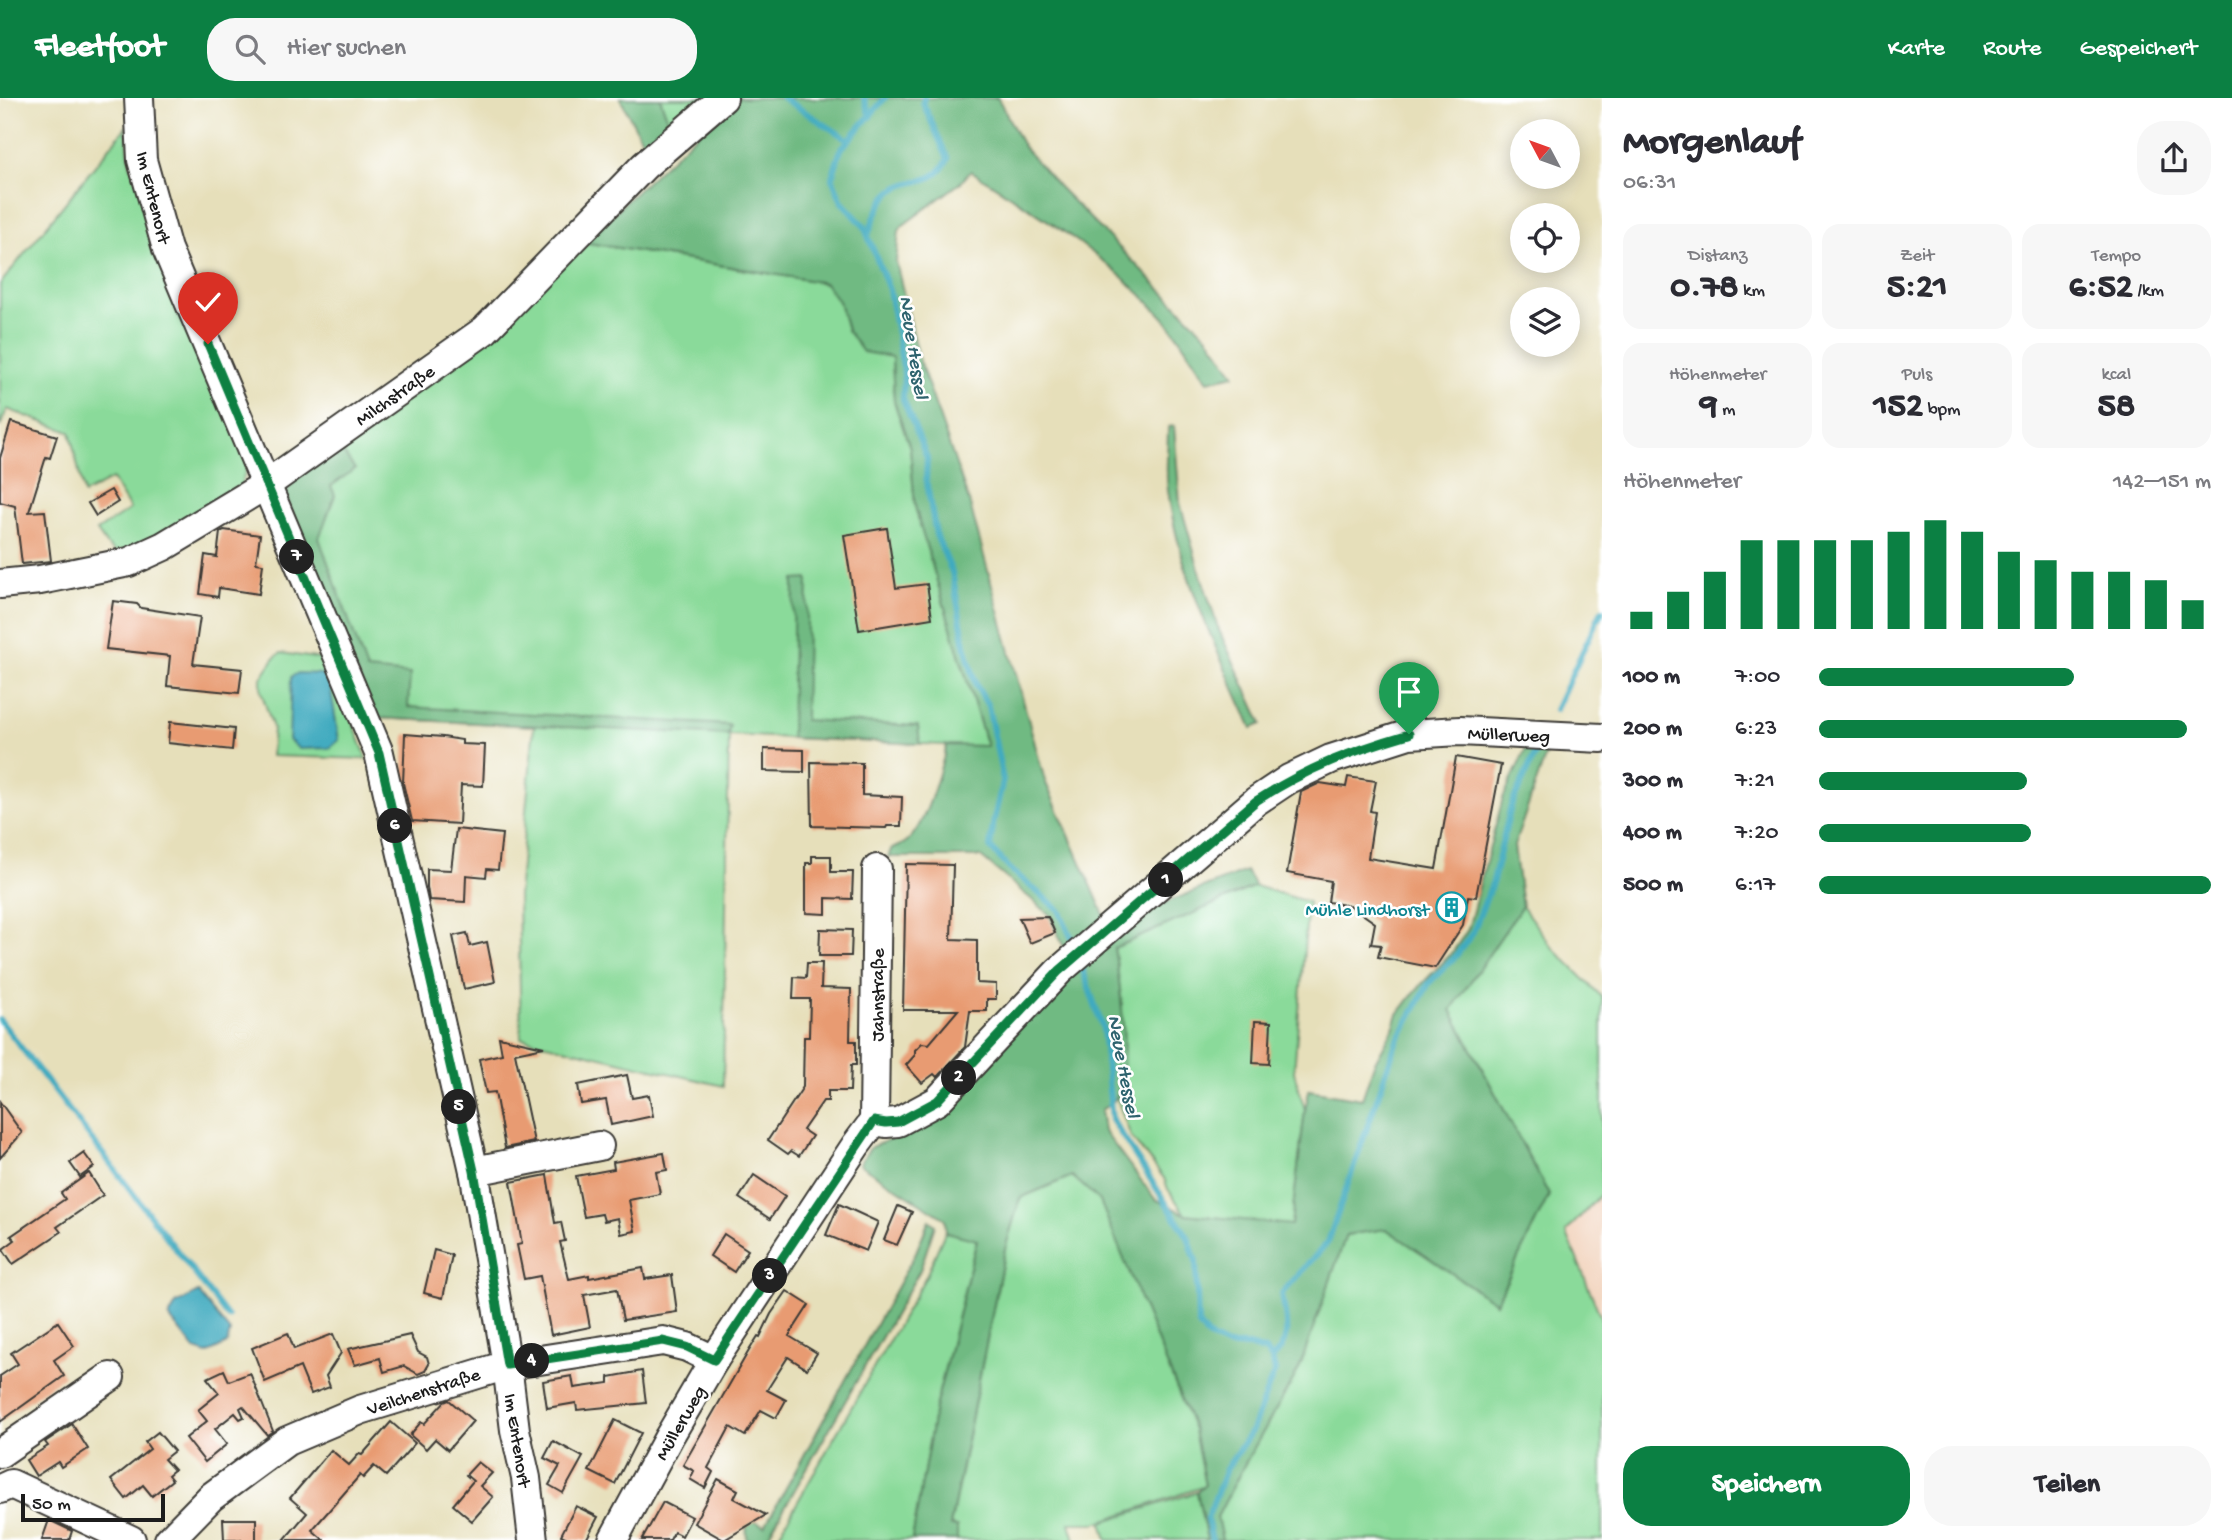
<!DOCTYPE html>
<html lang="de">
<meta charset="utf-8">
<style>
:root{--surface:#fff;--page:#f7f7f7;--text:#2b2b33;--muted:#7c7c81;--accent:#0b8043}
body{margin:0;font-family:"Gochi Hand",sans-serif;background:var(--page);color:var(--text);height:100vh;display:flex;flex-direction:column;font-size:26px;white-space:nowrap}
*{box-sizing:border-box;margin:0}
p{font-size:23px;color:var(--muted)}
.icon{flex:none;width:38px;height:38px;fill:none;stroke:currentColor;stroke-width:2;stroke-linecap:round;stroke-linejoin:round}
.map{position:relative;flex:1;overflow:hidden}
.sheet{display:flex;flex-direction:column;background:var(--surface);width:630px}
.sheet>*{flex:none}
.needle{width:46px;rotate:311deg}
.controls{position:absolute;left:1510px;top:21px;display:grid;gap:14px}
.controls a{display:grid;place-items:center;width:70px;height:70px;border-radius:50%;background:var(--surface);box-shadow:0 4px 18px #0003;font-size:35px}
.scale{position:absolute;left:21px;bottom:18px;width:144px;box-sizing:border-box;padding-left:7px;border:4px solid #1c1c1c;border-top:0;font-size:19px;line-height:24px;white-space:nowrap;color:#1c1c1c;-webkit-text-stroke:5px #fff;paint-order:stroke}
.pin{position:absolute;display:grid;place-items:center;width:60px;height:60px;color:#fff;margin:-72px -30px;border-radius:50% 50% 50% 0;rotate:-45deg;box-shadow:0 0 7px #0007}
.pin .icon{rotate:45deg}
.km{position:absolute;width:35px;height:35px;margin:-18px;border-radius:50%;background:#222;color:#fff;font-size:19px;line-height:35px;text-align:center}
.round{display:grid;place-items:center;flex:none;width:74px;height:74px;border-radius:28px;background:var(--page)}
.headline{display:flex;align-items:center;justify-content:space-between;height:119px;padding:0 21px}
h1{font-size:38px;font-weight:800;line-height:52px}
.stats{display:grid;grid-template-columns:repeat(3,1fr);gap:10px;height:119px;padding:7px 21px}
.stats div{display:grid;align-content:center;border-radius:18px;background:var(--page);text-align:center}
.stats b{font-size:35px;font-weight:800}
.stats small{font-size:19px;font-weight:400}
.stats p{font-size:19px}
.chart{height:196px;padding:14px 21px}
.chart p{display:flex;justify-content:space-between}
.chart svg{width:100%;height:126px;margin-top:7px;stroke:var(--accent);stroke-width:6}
.cta{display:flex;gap:14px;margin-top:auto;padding:14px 21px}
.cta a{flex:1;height:80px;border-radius:28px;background:var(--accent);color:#fff;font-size:28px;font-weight:800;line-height:80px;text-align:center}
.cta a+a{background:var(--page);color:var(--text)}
ul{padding:0 21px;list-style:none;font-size:23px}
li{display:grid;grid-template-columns:112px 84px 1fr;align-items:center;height:52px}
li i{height:18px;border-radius:9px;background:var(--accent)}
header{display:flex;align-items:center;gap:42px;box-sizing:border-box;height:98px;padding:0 35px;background:var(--accent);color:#fff}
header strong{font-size:33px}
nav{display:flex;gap:38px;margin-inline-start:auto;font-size:24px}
.search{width:490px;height:63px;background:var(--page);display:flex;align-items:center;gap:18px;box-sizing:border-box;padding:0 24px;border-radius:28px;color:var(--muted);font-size:26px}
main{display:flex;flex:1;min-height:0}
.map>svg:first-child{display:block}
</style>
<header>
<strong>Fleetfoot</strong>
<div class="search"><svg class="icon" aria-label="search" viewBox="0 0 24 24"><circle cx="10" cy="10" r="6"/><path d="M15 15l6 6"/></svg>Hier suchen</div>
<nav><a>Karte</a><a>Route</a><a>Gespeichert</a></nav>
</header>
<main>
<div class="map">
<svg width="1602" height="1442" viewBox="0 0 1602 1442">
<rect width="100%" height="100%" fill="#fff"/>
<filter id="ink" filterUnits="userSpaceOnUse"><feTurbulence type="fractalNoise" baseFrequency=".0143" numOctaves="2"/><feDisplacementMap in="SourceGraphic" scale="14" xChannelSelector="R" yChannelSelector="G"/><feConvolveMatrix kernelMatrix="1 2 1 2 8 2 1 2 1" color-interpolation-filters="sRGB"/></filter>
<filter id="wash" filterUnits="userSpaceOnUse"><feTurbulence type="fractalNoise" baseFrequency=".00686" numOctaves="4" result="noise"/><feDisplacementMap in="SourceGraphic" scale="28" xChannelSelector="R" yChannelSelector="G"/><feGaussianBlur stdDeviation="1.57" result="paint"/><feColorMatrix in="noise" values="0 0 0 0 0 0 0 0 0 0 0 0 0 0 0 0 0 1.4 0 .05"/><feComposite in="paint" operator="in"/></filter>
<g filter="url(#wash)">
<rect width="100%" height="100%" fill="#e6dfba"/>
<path fill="#f2d4be" d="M1602 1095V1222L1566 1134Z"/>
<g fill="#8ada9a" stroke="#537b5b" stroke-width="2">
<path d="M660 0H707L671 31Z"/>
<path d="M126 29 130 67 248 366 240 390 150 445 118 456 106 446 97 433 130 411 112 381 84 396 70 334 7 311 0 329V186Z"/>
<path d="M583 144 825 185 839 204 847 232 892 259 894 303 910 350 915 408 920 427 987 649 729 637 723 988 521 940 518 798 534 628 376 620 296 374Z"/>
<path d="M281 555 329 562 367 661 271 658 273 630 261 593V580L275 559Z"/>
<path d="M1255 788 1308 804 1294 974 1305 1012 1291 1128 1185 1116 1168 1091 1164 1080 1131 1039 1117 1001 1123 977 1122 905 1114 850Z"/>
<path d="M1522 808 1551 848 1602 899V1095L1566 1134 1602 1222V1442H1222L1217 1419 1243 1369 1299 1271 1346 1137 1386 1131 1496 1205 1549 1097 1451 912Z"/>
<path d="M1072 1078 1100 1102 1194 1332 1205 1388 1096 1425H1070L1075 1442H957L956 1429H950L1005 1151 1020 1100Z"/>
<path d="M945 1134 977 1141 935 1310 912 1442H776L926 1178Z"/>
<path d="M1197 1394 1207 1442H1107L1102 1424Z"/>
</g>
<g fill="#6fba82" stroke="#466b4f" stroke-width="2">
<path d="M620 0H660L671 31 647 52Z"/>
<path d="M735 0H998L1023 48 1058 88 1209 240 1235 277 1208 283C1192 262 1179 236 1161 217 1105 156 1040 117 971 73L960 85 902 128 899 133 896 164 920 264 969 403 1045 683 1106 821 1066 854 1049 816 981 759H888L891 752C895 749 902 747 906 744 926 729 940 672 947 647L987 648 920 427 915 408 910 350 894 303 892 259 863 254 847 232 839 204 825 185 583 144Z"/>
<path d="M1174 328 1180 405 1196 461 1218 530 1262 626 1252 630C1218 556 1179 475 1168 393 1165 373 1168 350 1168 329Z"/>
<path d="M336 345 355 371 331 388 335 397 319 440 367 572 410 576 408 609 730 627 728 637 376 620 285 397 296 374Z"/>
<path d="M808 481 805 622 918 628 920 646 791 640 794 482Z"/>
<path d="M1529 644 1549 648 1514 748 1522 808 1451 912 1549 1097 1496 1205 1386 1131 1346 1137 1299 1271 1243 1369 1217 1419 1222 1442H1207L1197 1394 1205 1387 1194 1332 1100 1103 1072 1078 1020 1100 1005 1151 950 1428 957 1429V1442H912L935 1310 977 1142 946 1134 945 1121 859 1066 871 1049 911 1033 1063 879 1139 815 1246 773 1255 788 1114 850C1120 884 1131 967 1117 998 1115 1004 1107 1008 1101 1012L1104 1033 1155 1101 1185 1116 1291 1127 1305 1012 1309 992 1362 1001 1374 966 1392 933 1398 916 1417 891 1452 855 1468 831 1503 700Z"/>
<path d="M929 1122 935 1127 920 1172 766 1442H747L746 1419 765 1428 916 1154Z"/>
</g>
<g fill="#40aabf" stroke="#2e636e" stroke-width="2">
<path d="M298 575 321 576 330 587 339 642 330 650 299 651 289 642 291 579Z"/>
<path d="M198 1194 230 1234 227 1246 207 1256 195 1252 169 1219 176 1206Z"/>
</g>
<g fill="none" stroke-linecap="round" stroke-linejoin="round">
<g stroke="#40aabf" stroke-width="6">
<path d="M783 0 849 42"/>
<path d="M864 0 870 19"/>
<path d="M885 0 841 51 832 80 842 104 864 128 889 192 904 275 903 301 927 360 926 381 936 437 952 474 965 547 976 587 988 608 1003 682 994 721 990 749 1010 771 1059 812 1076 850"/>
<path d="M868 137C874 121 880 99 897 90 918 79 935 87 948 61L923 5 924 0"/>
<path d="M1555 612 1602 512"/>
<path d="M1080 864 1103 931 1112 1022 1188 1139 1196 1163 1198 1226 1207 1238 1227 1248H1248L1265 1253 1272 1261 1275 1272 1252 1332 1226 1371 1207 1421 1212 1442"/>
<path d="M0 922 228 1219"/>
<path d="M1272 1261C1294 1240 1285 1222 1282 1195L1328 1144 1396 945 1429 885 1456 858 1473 834 1493 783 1511 708 1537 652"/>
</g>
</g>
<g id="blocks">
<g fill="#e89b72">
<path d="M11 324 57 338 50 360 46 359 29 414 45 413 51 463 22 466 15 408 0 404V360Z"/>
<path d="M111 392 118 404 96 418 88 405Z"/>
<path d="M887 430 896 490 927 486 932 520 859 532 844 437Z"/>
<path d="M224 432 260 437 256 465 263 466 259 496 219 490 218 499 200 496 205 457 217 459 220 434Z"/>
<path d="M113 503 137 506 141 510 200 519 193 566 242 571 239 595 167 588 170 558 106 551Z"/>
<path d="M170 624 234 631 232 652 168 645Z"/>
<path d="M405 636 443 639 462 642V646L485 647 483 688 461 687 459 726 412 723 403 685Z"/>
<path d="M764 651 804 652V674L764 673Z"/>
<path d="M1456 659 1501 667 1476 799 1468 798 1463 827 1435 870 1378 859 1381 847 1371 846 1375 825 1351 808 1328 804 1331 783 1287 775 1301 694 1320 685 1346 689 1348 679 1376 683 1370 713 1375 714 1368 760 1436 771Z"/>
<path d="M811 664 862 665V697L902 699 901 728H887L886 730 812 728Z"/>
<path d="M456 731 502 736 498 772 487 771 486 779 466 777 465 804 429 802 427 789V771L451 772Z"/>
<path d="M812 758H831V774H853L852 801 826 800V816L806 815V765H812Z"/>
<path d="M906 766 953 767 951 841 977 842V885L996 886V901H987V913H970L965 949 937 979 934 976 922 985 906 967 915 957V952L922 945 929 946 958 912H903Z"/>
<path d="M1048 819 1055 835 1030 845 1019 820Z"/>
<path d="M820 831 852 832 851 858H819Z"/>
<path d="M467 835 470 848 487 844 495 884 464 891 453 838Z"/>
<path d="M807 865H822L821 890 851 891 850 943H856V967H851L850 993H828V1003H823L803 1032 812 1038 799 1058 791 1053 788 1056 768 1042 803 989 804 939H809L810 901H793L794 879 806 880Z"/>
<path d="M1255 923 1271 924 1269 966 1253 965Z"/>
<path d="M499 939 544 949 515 955 534 1044 505 1050 495 994 486 995 479 961 502 956Z"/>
<path d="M627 977 632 1000 649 997 653 1018 611 1027 606 1002 581 1006 578 987Z"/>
<path d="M0 1004 22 1035 0 1060Z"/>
<path d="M84 1055 94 1069 80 1079 70 1065Z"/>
<path d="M664 1055 667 1072 656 1074 660 1096 629 1102 635 1133 621 1136 618 1120 604 1123 602 1116 584 1119 576 1078 614 1071 613 1064Z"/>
<path d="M89 1075 103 1097 57 1129 61 1134 13 1166 3 1151 15 1142 11 1138 65 1101 61 1095Z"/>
<path d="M547 1077 555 1125 561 1124 565 1143 560 1144 569 1181 589 1177V1180L643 1170 645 1181 672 1177 677 1214 623 1222 617 1191 584 1197 590 1229 551 1237 540 1178 524 1181 517 1147 522 1146 511 1084Z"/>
<path d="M754 1077 785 1098 770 1121 739 1100Z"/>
<path d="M839 1106 878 1124 866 1153 826 1137Z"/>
<path d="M898 1108 912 1114 897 1147 884 1142Z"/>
<path d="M724 1136 748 1152 734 1174 710 1158Z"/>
<path d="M434 1152 452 1157 443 1200 424 1195Z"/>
<path d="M787 1193 809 1207 789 1238 817 1255 807 1271 788 1259 767 1292 786 1302 776 1320 761 1312 745 1338 730 1329 708 1370 713 1374 705 1390 690 1381 694 1373 683 1367 747 1256 758 1238 760 1239 771 1216Z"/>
<path d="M58 1224 74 1248 54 1262 64 1278 0 1324V1278L18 1266 11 1255Z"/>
<path d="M288 1235 294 1251 333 1236 341 1255 326 1278 330 1289 311 1296 300 1269 265 1284 252 1250Z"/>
<path d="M410 1237 418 1254 427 1259 429 1266 425 1273 418 1276 404 1268 384 1274 380 1260 355 1267 348 1251Z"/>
<path d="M224 1272 229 1283 250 1275 273 1333 267 1337 243 1308 240 1310 244 1319 240 1321 235 1315 215 1331 227 1346 205 1364 186 1340 207 1323 198 1312 219 1295 207 1280Z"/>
<path d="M642 1273 646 1305 577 1312 576 1305 547 1310 543 1283 572 1278 574 1290 609 1285V1279Z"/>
<path d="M449 1302 473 1323 448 1352 435 1341 426 1351 410 1337 421 1324 424 1326 444 1304Z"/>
<path d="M615 1322 641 1335 615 1386 589 1373Z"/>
<path d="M391 1324 415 1345 386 1378 374 1368 363 1380 360 1377 312 1432 324 1442H284L307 1415 290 1400 331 1352 349 1367 359 1356 362 1357Z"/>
<path d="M72 1326 88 1351 61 1369 58 1364 36 1378 26 1362 48 1348 45 1344Z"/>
<path d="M158 1334 174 1353 164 1361 174 1372 168 1377 172 1382 152 1398 143 1387 126 1401 111 1382 150 1351 145 1344Z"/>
<path d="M553 1343 583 1359 563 1395 549 1387 560 1368 544 1360Z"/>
<path d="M478 1364 492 1375 480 1388 493 1399 472 1423 453 1407 473 1383 466 1377Z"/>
<path d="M718 1381 738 1392 734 1400 766 1417 724 1442 694 1425Z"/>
<path d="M663 1404 692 1419 682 1438 674 1434 670 1442H642Z"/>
<path d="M576 1408 598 1419 586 1442H571L561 1437Z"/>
<path d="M223 1421H256V1442H224Z"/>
<path d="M49 1422 72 1433 69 1442H42Z"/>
</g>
</g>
</g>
<g filter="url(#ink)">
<use href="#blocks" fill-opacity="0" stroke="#3a3934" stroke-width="2"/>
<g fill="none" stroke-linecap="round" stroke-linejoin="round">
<defs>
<g id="minor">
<path d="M139 0 142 62 167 151 379 655 474 1073 507 1267 515 1332 526 1380 533 1442"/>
<path d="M0 486 40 482 129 464 164 448 267 386 485 232 644 68 723 0"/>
<path d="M874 1023 877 771"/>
<path d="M474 1073 599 1048"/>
<path d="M0 1355 110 1279"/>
<path d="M0 1391 11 1386 131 1442"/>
<path d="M169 1442 211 1399 287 1343 360 1312 507 1267 663 1243 687 1249 714 1262"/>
<path d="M613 1442 669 1339 714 1262 856 1047 874 1023 886 1025 898 1024 937 1003 1059 873 1256 703 1289 681 1331 661 1409 636 1460 633 1602 640"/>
</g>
</defs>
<use href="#minor" stroke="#3a3934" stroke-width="32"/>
<use href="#minor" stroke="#fff" stroke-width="28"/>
</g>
</g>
<g fill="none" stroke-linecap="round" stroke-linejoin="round" filter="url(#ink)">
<defs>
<path id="route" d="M208 246 379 655 474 1073 507 1267 663 1243 687 1249 714 1262 874 1023 886 1025 898 1024 937 1003 1059 873 1256 703C1307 670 1351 653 1409 636"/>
</defs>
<use href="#route" stroke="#fff" stroke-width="14"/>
<use href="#route" stroke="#0b8043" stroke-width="9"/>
</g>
<defs>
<symbol id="building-ring" viewBox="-11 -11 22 22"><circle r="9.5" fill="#fff" stroke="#0f9aa8" stroke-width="1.5"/><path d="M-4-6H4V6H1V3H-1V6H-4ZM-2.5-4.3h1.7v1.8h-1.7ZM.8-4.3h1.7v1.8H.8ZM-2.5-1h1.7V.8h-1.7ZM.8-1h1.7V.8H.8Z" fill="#0f9aa8"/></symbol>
</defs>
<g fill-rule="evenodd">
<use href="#building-ring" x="1434" y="792" width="35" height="35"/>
</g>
<g text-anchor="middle" stroke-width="5" stroke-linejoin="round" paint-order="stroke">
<g font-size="19" fill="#1c1c1c" stroke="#fff">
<text transform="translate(155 99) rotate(76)" y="7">Im Entenort</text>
<text transform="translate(394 296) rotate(-35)" y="7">Milchstraße</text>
<text transform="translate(1509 635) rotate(2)" y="7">Müllerweg</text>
<text transform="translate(876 897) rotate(-90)" y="7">Jahnstraße</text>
<text transform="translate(423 1292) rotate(-18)" y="7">Veilchenstraße</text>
<text transform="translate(679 1324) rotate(-60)" y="7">Müllerweg</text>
<text transform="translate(519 1342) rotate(81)" y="7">Im Entenort</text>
</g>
<g font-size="19" fill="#0d838f" stroke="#fff" text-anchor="end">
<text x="1429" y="817">Mühle Lindhorst</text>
</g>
<g font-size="21" font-style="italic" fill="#2e636e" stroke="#fff">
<text transform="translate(915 249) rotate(81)" y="7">Neue Hessel</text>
<text transform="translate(1125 968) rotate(79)" y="7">Neue Hessel</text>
</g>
</g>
</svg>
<div class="controls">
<a><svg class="needle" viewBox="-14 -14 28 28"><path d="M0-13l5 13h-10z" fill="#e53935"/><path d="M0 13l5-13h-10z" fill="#7c7c81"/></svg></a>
<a><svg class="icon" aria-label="locate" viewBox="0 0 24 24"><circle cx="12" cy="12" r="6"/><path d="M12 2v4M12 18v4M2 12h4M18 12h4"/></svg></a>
<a><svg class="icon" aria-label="layers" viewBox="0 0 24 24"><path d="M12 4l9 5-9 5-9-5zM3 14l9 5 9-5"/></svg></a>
</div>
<div class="scale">50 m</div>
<div class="pin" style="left:1409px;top:636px;background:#1e9e55"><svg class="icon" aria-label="arrive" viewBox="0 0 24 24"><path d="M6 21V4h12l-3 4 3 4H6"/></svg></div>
<div class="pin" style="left:208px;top:246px;background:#d93025"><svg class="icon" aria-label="check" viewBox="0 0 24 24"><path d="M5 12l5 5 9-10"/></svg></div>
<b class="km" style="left:1166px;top:782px">1</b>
<b class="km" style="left:959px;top:980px">2</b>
<b class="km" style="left:770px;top:1178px">3</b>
<b class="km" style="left:532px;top:1263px">4</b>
<b class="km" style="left:459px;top:1009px">5</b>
<b class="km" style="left:395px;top:728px">6</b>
<b class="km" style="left:297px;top:459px">7</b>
</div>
<section class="sheet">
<div class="headline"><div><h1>Morgenlauf</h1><p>06:31</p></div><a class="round"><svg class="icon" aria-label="share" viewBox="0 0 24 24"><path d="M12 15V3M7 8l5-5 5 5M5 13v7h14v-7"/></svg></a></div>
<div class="stats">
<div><p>Distanz</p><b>0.78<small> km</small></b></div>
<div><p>Zeit</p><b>5:21</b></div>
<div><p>Tempo</p><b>6:52<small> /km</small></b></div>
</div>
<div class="stats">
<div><p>Höhenmeter</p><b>9<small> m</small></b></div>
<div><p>Puls</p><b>152<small> bpm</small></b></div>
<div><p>kcal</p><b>58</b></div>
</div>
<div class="chart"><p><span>Höhenmeter</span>142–151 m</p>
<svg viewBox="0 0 160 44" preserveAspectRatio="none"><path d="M5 44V38M15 44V31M25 44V24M35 44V13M45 44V13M55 44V13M65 44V13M75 44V10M85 44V6M95 44V10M105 44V17M115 44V20M125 44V24M135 44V24M145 44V27M155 44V34"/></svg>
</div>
<ul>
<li><b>100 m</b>7:00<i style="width:65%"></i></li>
<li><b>200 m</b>6:23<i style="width:94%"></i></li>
<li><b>300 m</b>7:21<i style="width:53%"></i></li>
<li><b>400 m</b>7:20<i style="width:54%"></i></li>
<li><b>500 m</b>6:17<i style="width:100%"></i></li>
</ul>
<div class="cta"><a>Speichern</a><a>Teilen</a></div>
</section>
</main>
